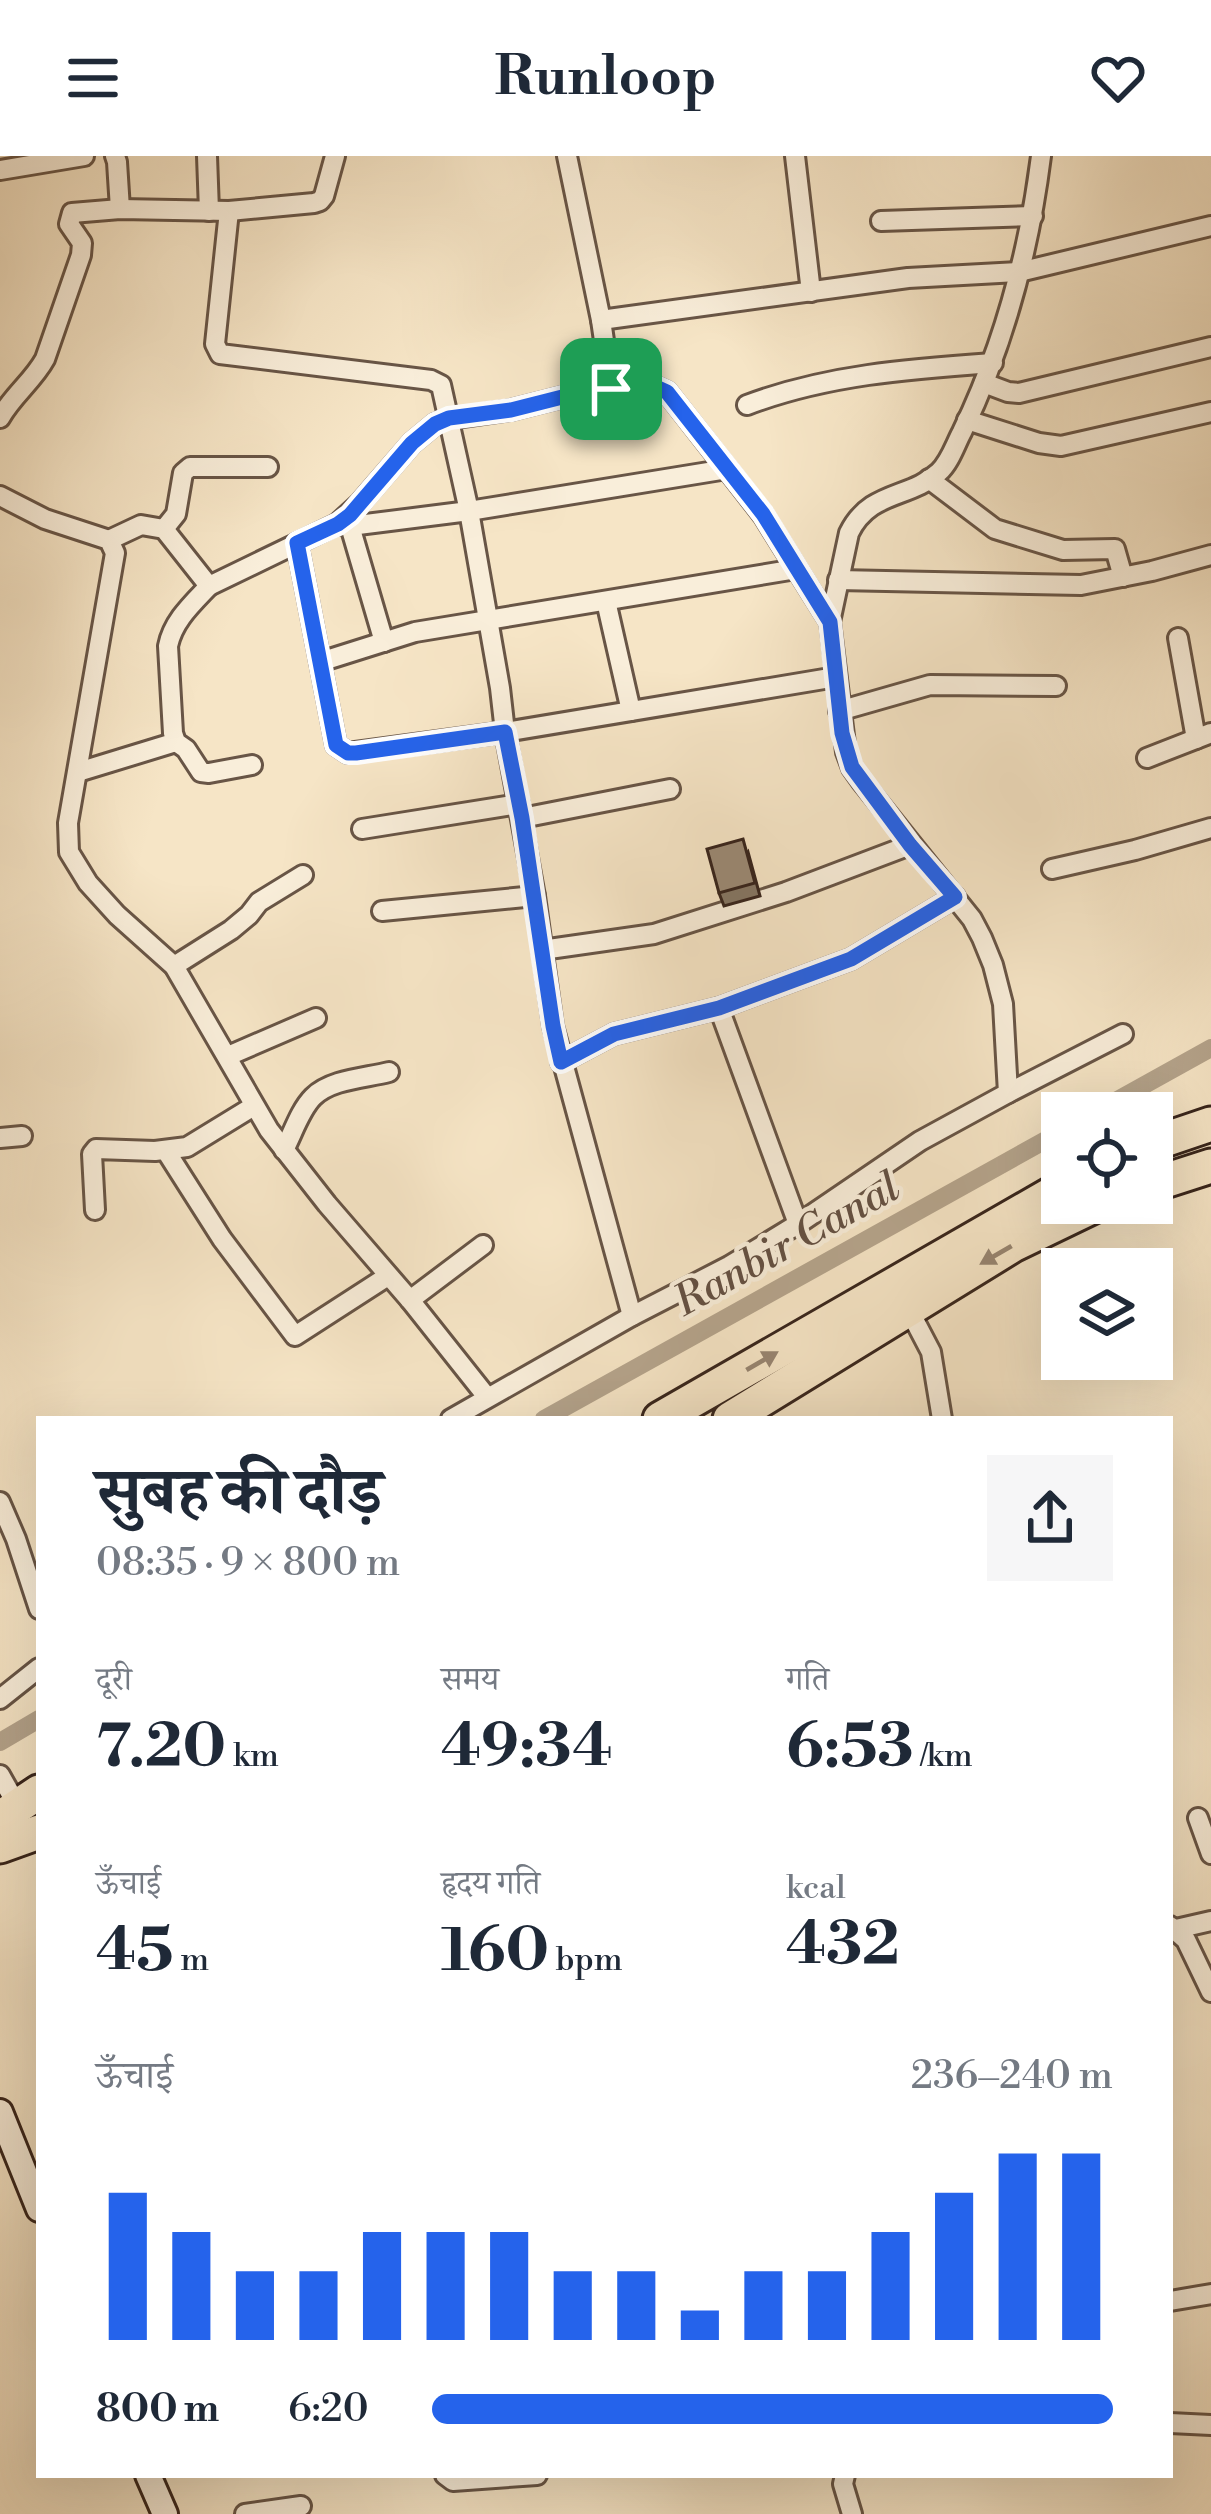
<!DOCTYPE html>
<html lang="hi">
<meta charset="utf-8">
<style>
:root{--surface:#fff;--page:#f6f6f7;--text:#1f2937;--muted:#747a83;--accent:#2563eb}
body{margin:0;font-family:"Libre Bodoni","Noto Serif Devanagari",serif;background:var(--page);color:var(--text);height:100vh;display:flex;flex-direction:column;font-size:45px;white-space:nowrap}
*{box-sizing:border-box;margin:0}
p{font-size:39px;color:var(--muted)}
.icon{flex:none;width:66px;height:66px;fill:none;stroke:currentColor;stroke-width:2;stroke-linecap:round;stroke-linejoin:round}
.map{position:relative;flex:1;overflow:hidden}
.side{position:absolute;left:36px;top:1260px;width:1137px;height:1062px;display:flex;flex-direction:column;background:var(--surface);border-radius:0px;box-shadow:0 12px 48px #0002}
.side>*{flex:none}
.fabs{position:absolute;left:1041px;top:936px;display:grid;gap:24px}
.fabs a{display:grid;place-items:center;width:132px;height:132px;border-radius:0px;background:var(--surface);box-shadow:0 12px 48px #0002;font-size:60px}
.pin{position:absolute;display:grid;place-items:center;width:102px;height:102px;color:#fff;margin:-51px;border-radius:24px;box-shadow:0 6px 18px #0006}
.round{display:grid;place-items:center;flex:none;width:126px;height:126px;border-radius:0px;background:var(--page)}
.overview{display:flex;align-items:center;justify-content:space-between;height:204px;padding:0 60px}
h1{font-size:66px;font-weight:700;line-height:90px}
.stats{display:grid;grid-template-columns:repeat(3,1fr);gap:18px;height:204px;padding:12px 60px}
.stats div{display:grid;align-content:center}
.stats b{font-size:60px;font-weight:700}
.stats small{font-size:33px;font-weight:400}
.stats p{font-size:33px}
.chart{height:336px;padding:24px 60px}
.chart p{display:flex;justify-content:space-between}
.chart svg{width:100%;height:216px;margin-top:12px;stroke:var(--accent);stroke-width:6}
ul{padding:0 60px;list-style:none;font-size:39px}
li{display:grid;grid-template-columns:192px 144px 1fr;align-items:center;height:90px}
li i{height:30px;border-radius:15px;background:var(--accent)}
header{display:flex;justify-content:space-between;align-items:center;height:156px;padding:0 60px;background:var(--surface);font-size:54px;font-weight:700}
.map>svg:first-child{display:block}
</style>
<header><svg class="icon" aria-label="menu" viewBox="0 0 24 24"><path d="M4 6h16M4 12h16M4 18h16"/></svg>Runloop<svg class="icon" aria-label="heart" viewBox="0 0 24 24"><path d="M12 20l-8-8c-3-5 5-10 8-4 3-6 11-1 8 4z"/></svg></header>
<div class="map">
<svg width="1211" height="2358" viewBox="0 0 1211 2358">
<rect width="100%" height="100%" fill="#f6e5c6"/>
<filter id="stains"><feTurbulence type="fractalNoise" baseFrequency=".00167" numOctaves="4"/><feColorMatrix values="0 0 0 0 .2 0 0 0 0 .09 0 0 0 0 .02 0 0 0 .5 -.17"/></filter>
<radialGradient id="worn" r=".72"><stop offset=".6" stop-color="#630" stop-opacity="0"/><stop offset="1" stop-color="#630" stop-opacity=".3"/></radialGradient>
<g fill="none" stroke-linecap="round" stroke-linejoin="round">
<g stroke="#b5a48c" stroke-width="18">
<path d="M1094 957 1211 892"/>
<path d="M544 1263 1062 975"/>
<path d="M0 1586 39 1563"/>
</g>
<defs>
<g id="street">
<path d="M115 0 117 6 120 53"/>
<path d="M207 0 209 55"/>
<path d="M567 0 601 164 611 233"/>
<path d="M795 0 811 136"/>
<path d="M0 14 84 0"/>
<path d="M229 55 215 188 220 198 431 224 441 229 469 355 500 532 505 576 535 740 553 870 632 1160"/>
<path d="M881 65 1033 60"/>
<path d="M601 164 908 122 1019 116 1211 70"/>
<path d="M984 227 1008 236 1019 237 1211 191"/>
<path d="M747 249C826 219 909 213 993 207"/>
<path d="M0 262C13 239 33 225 45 203L81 99 82 87 69 68 72 57 120 53 229 55 314 47 320 45 324 40 335 0"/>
<path d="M967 264 1039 287 1061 290 1211 256"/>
<path d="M929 323 995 373 1063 394 1115 393 1123 421"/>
<path d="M0 340 45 363 109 384 115 397 68 667 69 696 88 727 117 759 174 810 269 974 327 1048 410 1144 487 1241"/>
<path d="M337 368 350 370 469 355 727 313"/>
<path d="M350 370 384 486"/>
<path d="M164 373 176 358 183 317 190 311H268"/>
<path d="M109 384 141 369 164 373 209 430 337 368 360 347 412 287 435 268 450 263 511 254 582 236 656 231 667 236 763 359 830 466"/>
<path d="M297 387 336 589 348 597 505 576 836 521"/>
<path d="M838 424 1081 429 1152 415 1211 399"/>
<path d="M209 430C192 448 173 465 168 490L173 577 176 586 186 593 201 616 209 617 252 609"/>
<path d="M606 445 631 555"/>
<path d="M1178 482 1196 583"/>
<path d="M320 506 415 476 796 413"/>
<path d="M839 555 930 529 1056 530"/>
<path d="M1147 602 1211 577"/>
<path d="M78 616 176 586"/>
<path d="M522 662 670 633"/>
<path d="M362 673 519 648"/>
<path d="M1052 713 1135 694 1211 672"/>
<path d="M382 755 535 740"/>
<path d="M542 794 654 778 786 736 910 689"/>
<path d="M174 810 231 774 249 759 259 746 303 719"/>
<path d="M719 852 851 803 955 741"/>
<path d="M228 900 316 862"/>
<path d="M561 906 614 878 719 852 798 1068"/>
<path d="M1008 937 1123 878"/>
<path d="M0 982 22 980"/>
<path d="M284 994C293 977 300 954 313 941 331 923 366 922 389 916"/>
<path d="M166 995 222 1083 295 1180 388 1120"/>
<path d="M95 1054 92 998 96 993 155 995 187 991 254 950"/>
<path d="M410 1144 483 1089"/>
<path d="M908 1152 931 1196 942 1263"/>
<path d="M451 1263 632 1160 729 1110 798 1068 920 985 1008 937 1003 848 993 809 982 782 972 763 862 626 852 612 846 596 830 466 849 377C870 334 910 343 939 316 950 306 955 289 962 276 1004 189 1029 95 1041 0"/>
<path d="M0 1346 16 1383 39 1453"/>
<path d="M0 1543 39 1512"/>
<path d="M0 1619 17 1649"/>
<path d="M1198 1662 1211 1698"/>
<path d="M1170 1770 1186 1784 1211 1836"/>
<path d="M1176 1773 1211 1765"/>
<path d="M1170 2145 1211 2138"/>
<path d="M1170 2267 1211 2269"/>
<path d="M445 2319 453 2325 537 2319"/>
<path d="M845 2319 843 2328 852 2358"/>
<path d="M245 2358 301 2350"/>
</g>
<g id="secondary">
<path d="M0 1956 39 2053"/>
<path d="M148 2319 165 2358"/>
</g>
<g id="highway">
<path d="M1152 988 1211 968"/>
<path d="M1152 1029 1211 1010"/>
<path d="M660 1263 1062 1032"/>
<path d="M730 1263 1013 1089 1100 1047"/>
<path d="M0 1662 39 1636"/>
<path d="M0 1690 39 1676"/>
</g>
</defs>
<use href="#street" stroke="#685546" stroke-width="24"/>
<use href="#secondary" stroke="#38251c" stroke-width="30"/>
<use href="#highway" stroke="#38251c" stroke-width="39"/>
<use href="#street" stroke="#f9eeda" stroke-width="18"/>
<use href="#secondary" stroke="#f9eeda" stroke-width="24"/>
<use href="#highway" stroke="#f6e5c6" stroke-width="33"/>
</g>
<path fill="#857664" stroke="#38251c" stroke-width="3" d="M748 696 760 740 724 750 719 737Z"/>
<path fill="#9b8974" stroke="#38251c" stroke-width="3" d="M743 683 755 727 719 737 707 693Z"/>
<defs><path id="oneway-solid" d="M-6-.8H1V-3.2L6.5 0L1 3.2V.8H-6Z" transform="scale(3)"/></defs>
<g fill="#978571">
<use href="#oneway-solid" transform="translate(996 1099) rotate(150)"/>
<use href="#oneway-solid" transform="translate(762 1205) rotate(-30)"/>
</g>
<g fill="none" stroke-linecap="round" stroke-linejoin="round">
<defs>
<path id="route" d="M656 231 667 236 763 358 830 466 842 577 852 611 910 689 955 741 851 803 719 852 614 878 561 906 553 870 522 662 505 576 356 597H348L336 589 297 387 338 368 350 359 412 287 435 268 449 262 511 254 582 236Z"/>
</defs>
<use href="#route" stroke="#fff" stroke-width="24"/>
<use href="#route" stroke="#2563eb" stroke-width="15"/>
</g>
<g text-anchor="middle" stroke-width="9" stroke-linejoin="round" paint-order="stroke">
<g font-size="42" font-style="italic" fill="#645143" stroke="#f9eeda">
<text transform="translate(786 1087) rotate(-29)" y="15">Ranbir Canal</text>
</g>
</g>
<rect width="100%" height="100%" filter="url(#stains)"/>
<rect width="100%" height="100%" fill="url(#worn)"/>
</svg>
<div class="fabs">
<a><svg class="icon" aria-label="locate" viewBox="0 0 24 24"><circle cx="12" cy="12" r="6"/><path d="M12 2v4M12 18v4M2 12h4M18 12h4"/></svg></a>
<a><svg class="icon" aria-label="layers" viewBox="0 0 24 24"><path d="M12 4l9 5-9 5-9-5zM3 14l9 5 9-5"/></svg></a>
</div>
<div class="pin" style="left:611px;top:233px;background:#1e9e55"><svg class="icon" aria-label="arrive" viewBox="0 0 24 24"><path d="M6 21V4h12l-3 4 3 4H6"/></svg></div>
<section class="side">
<div class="overview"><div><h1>सुबह की दौड़</h1><p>08:35 · 9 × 800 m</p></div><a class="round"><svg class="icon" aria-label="share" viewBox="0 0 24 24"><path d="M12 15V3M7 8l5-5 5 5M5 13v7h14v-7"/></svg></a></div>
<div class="stats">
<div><p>दूरी</p><b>7.20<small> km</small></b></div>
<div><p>समय</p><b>49:34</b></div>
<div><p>गति</p><b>6:53<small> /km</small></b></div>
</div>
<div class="stats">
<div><p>ऊँचाई</p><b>45<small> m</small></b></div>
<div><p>हृदय गति</p><b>160<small> bpm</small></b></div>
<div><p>kcal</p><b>432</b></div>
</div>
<div class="chart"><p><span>ऊँचाई</span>236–240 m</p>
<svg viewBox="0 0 160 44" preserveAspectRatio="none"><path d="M5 44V14M15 44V22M25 44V30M35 44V30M45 44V22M55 44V22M65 44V22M75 44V30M85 44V30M95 44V38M105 44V30M115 44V30M125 44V22M135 44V14M145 44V6M155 44V6"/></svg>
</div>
<ul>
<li><b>800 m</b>6:20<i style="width:100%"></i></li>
</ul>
</section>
</div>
